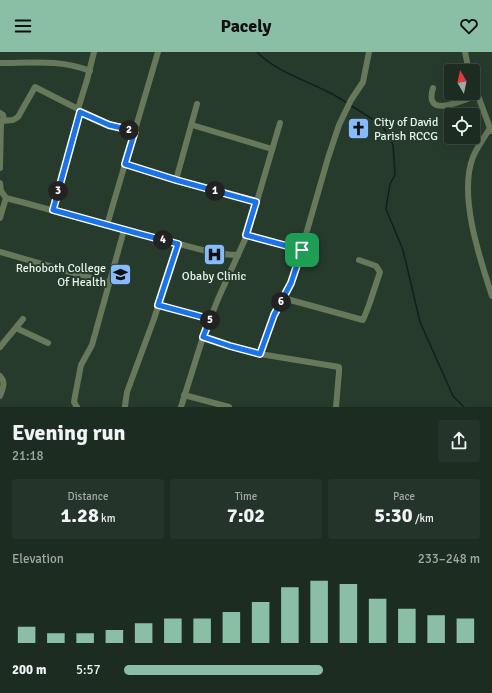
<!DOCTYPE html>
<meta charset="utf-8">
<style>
:root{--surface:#1d2c21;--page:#25342a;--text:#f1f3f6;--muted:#a0a7a5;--line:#3b483f;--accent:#8abfa5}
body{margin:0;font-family:Signika,sans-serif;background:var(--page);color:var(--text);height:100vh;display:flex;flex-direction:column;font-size:15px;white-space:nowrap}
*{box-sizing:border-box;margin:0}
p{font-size:13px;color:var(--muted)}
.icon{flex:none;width:22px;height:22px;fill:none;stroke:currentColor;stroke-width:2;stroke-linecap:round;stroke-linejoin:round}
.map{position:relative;height:355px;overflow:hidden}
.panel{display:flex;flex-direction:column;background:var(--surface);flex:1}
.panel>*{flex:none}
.needle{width:26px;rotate:351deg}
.fabs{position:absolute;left:444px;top:12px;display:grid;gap:8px}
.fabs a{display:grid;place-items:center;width:36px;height:36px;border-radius:4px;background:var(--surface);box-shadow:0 4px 16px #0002,0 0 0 1px var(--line);font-size:20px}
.pin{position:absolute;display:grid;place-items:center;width:34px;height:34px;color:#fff;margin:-17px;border-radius:8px;box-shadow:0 2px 6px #0006}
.km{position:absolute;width:20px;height:20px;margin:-10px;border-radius:50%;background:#222;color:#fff;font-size:11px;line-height:20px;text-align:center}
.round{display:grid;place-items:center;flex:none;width:42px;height:42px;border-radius:4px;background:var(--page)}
.headline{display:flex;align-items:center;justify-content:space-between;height:68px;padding:0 12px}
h1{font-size:22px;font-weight:700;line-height:30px}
.figures{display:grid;grid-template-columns:repeat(3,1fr);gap:6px;height:68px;padding:4px 12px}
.figures div{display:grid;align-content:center;border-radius:4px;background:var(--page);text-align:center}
.figures b{font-size:20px;font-weight:700}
.figures small{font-size:11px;font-weight:400}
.figures p{font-size:11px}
.chart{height:112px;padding:8px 12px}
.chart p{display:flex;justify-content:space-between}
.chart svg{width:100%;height:72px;margin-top:4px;stroke:var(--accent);stroke-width:6}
ul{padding:0 12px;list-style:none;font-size:13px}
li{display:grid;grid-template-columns:64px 48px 1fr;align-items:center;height:30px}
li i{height:10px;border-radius:5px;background:var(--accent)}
header{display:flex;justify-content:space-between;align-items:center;height:52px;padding:0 12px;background:var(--accent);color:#111;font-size:18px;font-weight:700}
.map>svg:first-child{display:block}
</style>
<header><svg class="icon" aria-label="menu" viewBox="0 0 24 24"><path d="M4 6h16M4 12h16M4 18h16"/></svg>Pacely<svg class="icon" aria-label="heart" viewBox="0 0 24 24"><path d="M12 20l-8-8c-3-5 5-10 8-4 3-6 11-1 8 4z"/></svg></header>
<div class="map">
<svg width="492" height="355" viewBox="0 0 492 355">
<rect width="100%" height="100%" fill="#273b2c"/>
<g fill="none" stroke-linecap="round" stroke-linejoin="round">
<g stroke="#10201f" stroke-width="1.5">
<path d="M257 0C275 19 305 28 328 40 335 43 341 47 347 51"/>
<path d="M350 53 382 73 393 93 395 123 390 132 386 157 403 198 420 270 453 344 464 355"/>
</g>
<g stroke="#67785b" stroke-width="6">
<path d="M465 0 469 19"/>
<path d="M0 11C30 11 61 7 90 19"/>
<path d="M473 30 491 79"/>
<path d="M433 36C423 68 464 48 477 43"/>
<path d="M78 57 87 28 94 0"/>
<path d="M0 61 3 63 4 67 1 69 0 116"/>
<path d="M1 69 13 68 18 65 35 35 78 57C88 68 120 75 135 79"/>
<path d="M192 73 272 97"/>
<path d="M490 76C484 86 477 95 473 105 458 143 480 207 492 244"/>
<path d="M125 112 176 128 256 150"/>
<path d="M176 128 197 52"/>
<path d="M0 131 1 139 6 146C60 160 114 176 169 189 191 195 215 203 238 203"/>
<path d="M53 158 80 60"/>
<path d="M0 166 6 146"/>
<path d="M107 173 158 0"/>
<path d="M247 183 301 198"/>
<path d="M0 200 109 231"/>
<path d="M283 246 363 268 369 253 380 220 376 214 359 208"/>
<path d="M158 253 210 267"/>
<path d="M16 276 48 291"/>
<path d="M203 285 230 294 260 302 339 315V320L336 355"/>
<path d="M0 295 23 267"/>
<path d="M260 302 274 263 287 239 296 217 328 106 339 73 351 48 363 30 369 0"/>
<path d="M0 324C6 330 3 336 0 344"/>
<path d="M184 343 229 355"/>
<path d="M125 354 127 340 154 267 178 192"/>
<path d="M77 355 74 350 75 344 81 313 92 293 124 178"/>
<path d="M181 355 203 285 218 247 247 183 280 71"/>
</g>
</g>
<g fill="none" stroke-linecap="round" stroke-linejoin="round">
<defs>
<path id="route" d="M80 60 109 73 135 79 125 112 176 128 256 150 246 183 302 198 291 231 274 263 260 302 230 294 203 285 210 267 158 253 178 192 140 182 53 158Z"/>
</defs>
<use href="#route" stroke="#fff" stroke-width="8"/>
<use href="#route" stroke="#1a73e8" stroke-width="5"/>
</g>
<defs>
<symbol id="church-square" viewBox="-11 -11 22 22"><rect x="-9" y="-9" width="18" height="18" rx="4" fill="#88bbfc" stroke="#273b2c"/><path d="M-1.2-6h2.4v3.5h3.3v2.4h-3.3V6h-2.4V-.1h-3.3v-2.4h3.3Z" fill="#111"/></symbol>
<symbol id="hospital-square" viewBox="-11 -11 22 22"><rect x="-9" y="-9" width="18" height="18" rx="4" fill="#88bbfc" stroke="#273b2c"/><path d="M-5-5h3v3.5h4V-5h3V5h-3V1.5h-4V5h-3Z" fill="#111"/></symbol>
<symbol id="university-square" viewBox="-11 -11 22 22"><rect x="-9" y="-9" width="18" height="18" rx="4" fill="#88bbfc" stroke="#273b2c"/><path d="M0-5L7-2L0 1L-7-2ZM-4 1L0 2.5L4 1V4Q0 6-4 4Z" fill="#111"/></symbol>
</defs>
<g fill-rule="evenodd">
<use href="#church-square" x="346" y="64" width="25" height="25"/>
<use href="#hospital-square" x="202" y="190" width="25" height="25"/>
<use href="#university-square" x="108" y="210" width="25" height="25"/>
</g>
<g text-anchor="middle" stroke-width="4" stroke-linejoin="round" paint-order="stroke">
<g font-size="12" fill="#e7f4ea" stroke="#273b2c" text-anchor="start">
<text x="374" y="74">City of David<tspan x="374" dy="14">Parish RCCG</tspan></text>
<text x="106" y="220" text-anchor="end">Rehoboth College<tspan x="106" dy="14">Of Health</tspan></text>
<text x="214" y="228" text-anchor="middle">Obaby Clinic</text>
</g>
</g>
</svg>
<div class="fabs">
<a><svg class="needle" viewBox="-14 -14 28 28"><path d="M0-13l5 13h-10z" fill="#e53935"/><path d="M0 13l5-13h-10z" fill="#a0a7a5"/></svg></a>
<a><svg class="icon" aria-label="locate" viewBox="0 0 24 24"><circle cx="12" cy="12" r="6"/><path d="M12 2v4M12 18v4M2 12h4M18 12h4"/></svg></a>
</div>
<div class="pin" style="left:302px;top:198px;background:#1e9e55"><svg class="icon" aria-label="arrive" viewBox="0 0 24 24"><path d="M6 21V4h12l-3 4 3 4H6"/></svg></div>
<b class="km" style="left:215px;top:139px">1</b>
<b class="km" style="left:129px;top:78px">2</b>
<b class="km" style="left:58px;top:139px">3</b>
<b class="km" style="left:163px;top:188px">4</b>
<b class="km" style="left:210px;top:268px">5</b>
<b class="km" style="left:281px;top:250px">6</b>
</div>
<section class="panel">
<div class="headline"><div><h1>Evening run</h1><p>21:18</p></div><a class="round"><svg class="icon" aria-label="share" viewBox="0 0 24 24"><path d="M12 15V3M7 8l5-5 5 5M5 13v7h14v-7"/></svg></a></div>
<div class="figures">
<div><p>Distance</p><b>1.28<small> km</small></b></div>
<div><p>Time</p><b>7:02</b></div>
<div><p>Pace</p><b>5:30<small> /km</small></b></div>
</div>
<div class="chart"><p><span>Elevation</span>233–248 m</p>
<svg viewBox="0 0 160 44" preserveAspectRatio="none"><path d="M5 44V34M15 44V38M25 44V38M35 44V36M45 44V32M55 44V29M65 44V29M75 44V25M85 44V19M95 44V10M105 44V6M115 44V8M125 44V17M135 44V23M145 44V27M155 44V29"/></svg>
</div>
<ul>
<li><b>200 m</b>5:57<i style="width:56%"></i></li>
</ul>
</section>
